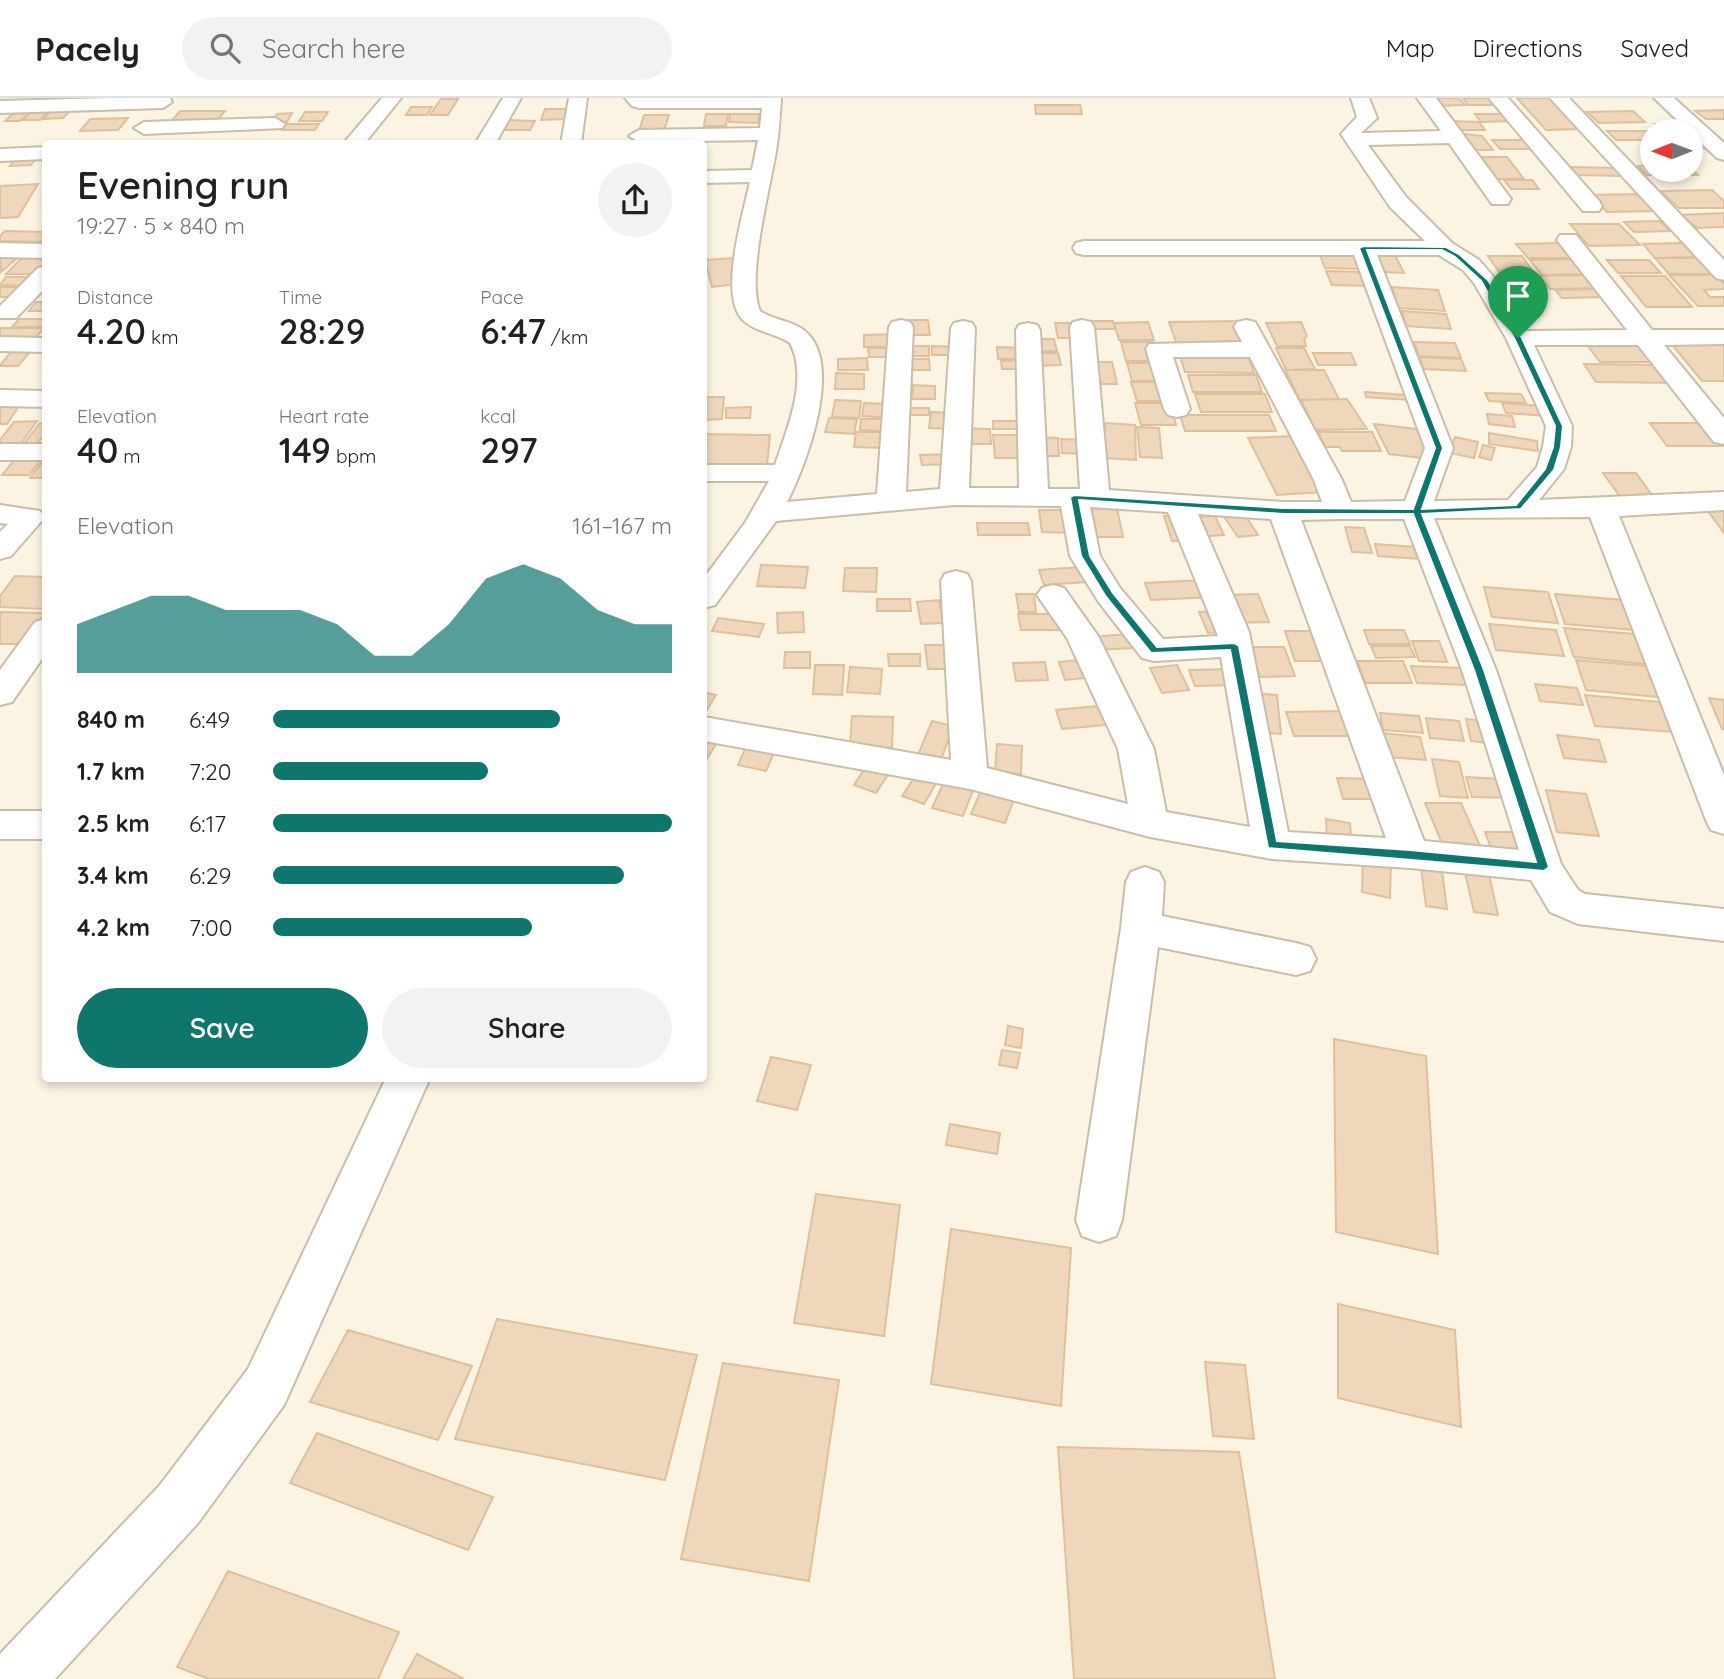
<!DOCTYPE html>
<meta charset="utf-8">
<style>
:root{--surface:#fff;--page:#f2f2f2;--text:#202124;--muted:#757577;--line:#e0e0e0;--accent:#0f766e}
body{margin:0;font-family:Quicksand,sans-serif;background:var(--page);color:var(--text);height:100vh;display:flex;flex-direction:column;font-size:26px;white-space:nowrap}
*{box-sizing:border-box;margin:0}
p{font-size:23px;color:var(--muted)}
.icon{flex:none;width:38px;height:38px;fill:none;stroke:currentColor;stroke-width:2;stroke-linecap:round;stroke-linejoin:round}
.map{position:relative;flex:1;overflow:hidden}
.side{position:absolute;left:42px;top:42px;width:665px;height:942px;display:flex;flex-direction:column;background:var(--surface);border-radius:7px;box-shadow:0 4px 10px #0003}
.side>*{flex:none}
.needle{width:46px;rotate:269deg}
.controls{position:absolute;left:1640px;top:21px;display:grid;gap:14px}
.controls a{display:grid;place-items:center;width:63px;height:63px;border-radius:50%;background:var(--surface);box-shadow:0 4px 10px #0003;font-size:35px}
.pin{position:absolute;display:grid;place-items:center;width:60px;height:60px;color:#fff;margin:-72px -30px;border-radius:50% 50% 50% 0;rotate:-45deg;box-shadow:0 0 7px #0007}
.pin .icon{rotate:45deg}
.round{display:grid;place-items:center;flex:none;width:74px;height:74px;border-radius:37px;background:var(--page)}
.summary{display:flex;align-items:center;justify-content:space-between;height:119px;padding:0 35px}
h1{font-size:38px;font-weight:600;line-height:52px}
.figures{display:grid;grid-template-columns:repeat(3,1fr);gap:10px;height:119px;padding:7px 35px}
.figures div{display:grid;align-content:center}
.figures b{font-size:35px;font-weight:600}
.figures small{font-size:19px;font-weight:400}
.figures p{font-size:19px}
.chart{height:196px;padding:14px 35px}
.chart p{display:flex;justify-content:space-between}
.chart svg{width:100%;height:126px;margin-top:7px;fill:var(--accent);opacity:.7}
.button{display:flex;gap:14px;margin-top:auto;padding:14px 35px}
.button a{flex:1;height:80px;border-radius:42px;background:var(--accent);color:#fff;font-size:28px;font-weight:600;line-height:80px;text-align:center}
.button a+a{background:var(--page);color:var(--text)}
ul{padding:0 35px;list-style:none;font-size:23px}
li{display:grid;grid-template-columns:112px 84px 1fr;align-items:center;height:52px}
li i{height:18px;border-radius:9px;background:var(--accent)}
header{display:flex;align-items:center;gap:42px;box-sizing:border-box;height:98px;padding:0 35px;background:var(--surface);border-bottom:2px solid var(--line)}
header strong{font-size:33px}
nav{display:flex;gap:38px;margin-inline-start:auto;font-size:24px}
.search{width:490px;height:63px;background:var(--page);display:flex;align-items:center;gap:18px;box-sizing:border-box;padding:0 24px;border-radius:38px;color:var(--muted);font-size:26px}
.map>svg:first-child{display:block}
</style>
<header>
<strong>Pacely</strong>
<div class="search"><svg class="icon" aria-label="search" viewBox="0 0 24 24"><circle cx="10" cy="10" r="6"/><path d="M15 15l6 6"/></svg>Search here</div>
<nav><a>Map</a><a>Directions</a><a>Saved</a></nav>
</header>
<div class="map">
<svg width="1724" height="1581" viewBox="0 0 1724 1581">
<rect width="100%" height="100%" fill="#fbf4e2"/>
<g fill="#eed7bb" stroke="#e0c09c" stroke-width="2">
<path d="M1428 0H1459L1465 7 1435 8Z"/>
<path d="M1463 0H1491L1497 7H1468Z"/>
<path d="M1517 0H1552L1582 31 1546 32Z"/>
<path d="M441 1H458L448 17H430Z"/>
<path d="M1035 7H1080L1082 16H1036Z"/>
<path d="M36 9H53L40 22H23Z"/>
<path d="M55 9H74L63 20 43 21Z"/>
<path d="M411 9H432L427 17H406Z"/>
<path d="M19 10H34L20 23H5Z"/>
<path d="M545 11H573L569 21 541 22Z"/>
<path d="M1724 12V21H1706L1695 13Z"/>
<path d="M180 13H225L213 27H168Z"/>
<path d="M1633 13 1645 24 1599 25 1587 14Z"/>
<path d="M305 14H328L322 23H299Z"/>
<path d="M292 15 287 24H272L277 16Z"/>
<path d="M706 16H728L726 28H704Z"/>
<path d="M730 16H759L758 25 729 24Z"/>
<path d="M1475 16H1505L1512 23 1481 24Z"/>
<path d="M644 17H669L664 33H639Z"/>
<path d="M128 20 118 32 80 33 90 21Z"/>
<path d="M509 22 535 23 530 32H504Z"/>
<path d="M1446 23 1479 24 1485 32H1452Z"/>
<path d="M285 26H319L315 32H282Z"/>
<path d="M1655 26H1687L1699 37H1690V33H1663Z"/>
<path d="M1607 33H1648L1652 42H1616Z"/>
<path d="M1456 35 1482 38 1493 52H1468Z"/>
<path d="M1690 38H1697L1711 50 1690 51Z"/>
<path d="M1492 42H1524L1532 51H1500Z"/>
<path d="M39 57 31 67 10 68 18 58Z"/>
<path d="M1473 59H1507L1524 81H1489Z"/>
<path d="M1652 67V72L1690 70 1698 77H1647L1638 68Z"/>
<path d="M1570 69 1615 70 1622 78 1577 77Z"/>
<path d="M1504 82H1532L1539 91H1511Z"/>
<path d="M38 86 18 119 0 120V88Z"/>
<path d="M1712 92 1724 103V110H1679L1661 93Z"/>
<path d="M1642 96 1658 113 1607 114 1591 97Z"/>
<path d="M1724 115V129L1697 130 1681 117Z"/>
<path d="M1660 123 1670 133 1634 134 1624 124Z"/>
<path d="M1570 126H1619L1640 147 1589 148Z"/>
<path d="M5 133 46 134V144L0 143V138Z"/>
<path d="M1564 145 1576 160H1528L1516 146Z"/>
<path d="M1683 145 1696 159 1655 160 1643 146Z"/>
<path d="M1318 152 1359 153 1366 171 1325 170Z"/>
<path d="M1374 152 1393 153 1404 175 1384 174Z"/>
<path d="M0 156 21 157 1 174Z"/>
<path d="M1488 158H1522L1536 178H1502Z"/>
<path d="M22 160H43L46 172 41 176H6Z"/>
<path d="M734 160 741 186 712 189 705 162Z"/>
<path d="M1655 160H1698L1713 176H1669Z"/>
<path d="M1578 161 1591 176 1542 177 1530 162Z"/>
<path d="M1607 162H1649L1661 175H1618Z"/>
<path d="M1326 173 1366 174 1372 188 1332 187Z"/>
<path d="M1584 177 1595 190 1550 191 1539 178Z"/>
<path d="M1669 177H1715L1724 186V191L1704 192 1710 199H1724V208H1698Z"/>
<path d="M1621 178H1665L1692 209H1646Z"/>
<path d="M6 179H37L30 188 0 187Z"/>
<path d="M1503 180H1538L1546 192H1511Z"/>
<path d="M0 189H29L19 199H0Z"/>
<path d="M1392 189 1438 192 1445 213 1398 210Z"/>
<path d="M1598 191 1605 199 1562 200 1555 192Z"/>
<path d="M36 204H46V213H29Z"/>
<path d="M1402 213 1446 216 1451 231 1406 228Z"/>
<path d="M19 221H46V229H12Z"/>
<path d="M904 222H928L930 237H905Z"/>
<path d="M1092 223H1113L1115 231H1094Z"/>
<path d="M1241 223 1246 246 1177 247 1169 224Z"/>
<path d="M1148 224 1154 242H1119L1114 225Z"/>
<path d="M1301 224 1307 238 1304 241 1306 248H1277L1266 225Z"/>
<path d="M1055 225H1075L1078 240H1058Z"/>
<path d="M0 230H44L32 244H0Z"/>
<path d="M894 236V249H864V237Z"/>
<path d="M1031 241H1054L1057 253H1033Z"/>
<path d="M1669 243H1724V283H1702Z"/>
<path d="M1121 244H1153L1158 263H1126Z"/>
<path d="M1414 244 1455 245 1461 260 1419 258Z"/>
<path d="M1640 246 1654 264H1600L1587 247Z"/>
<path d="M16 247H36L18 268H0Z"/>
<path d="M904 248H929V258H905Z"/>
<path d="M932 248 960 249V257H932Z"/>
<path d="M997 249 1021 250 1023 261H998Z"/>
<path d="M868 250H894L895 259H869Z"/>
<path d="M1276 250H1304L1315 271 1286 272Z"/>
<path d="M1031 255H1058L1061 267 1034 268Z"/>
<path d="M1179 255H1247L1254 275 1185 274Z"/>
<path d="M1313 255H1351L1356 267H1318Z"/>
<path d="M1419 259 1461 261 1466 273 1424 271Z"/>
<path d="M867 260 868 272H838V261Z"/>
<path d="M908 261H929L930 272H909Z"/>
<path d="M1025 262 1027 271H1002L1001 263Z"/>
<path d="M1096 264H1112L1117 286H1101Z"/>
<path d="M1127 265H1161L1166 283H1132Z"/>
<path d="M1584 266 1664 267 1678 285 1596 284Z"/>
<path d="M1285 272H1324L1339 301 1300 302Z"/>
<path d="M836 275 864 276V291H835Z"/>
<path d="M1188 277H1256L1262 294H1193Z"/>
<path d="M1131 284H1166L1172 303H1137Z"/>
<path d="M913 287 935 288V301H912Z"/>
<path d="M1365 294 1406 297 1408 302 1366 299Z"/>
<path d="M1485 295 1521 296 1526 305 1489 303Z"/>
<path d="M1195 296H1265L1272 314H1201Z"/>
<path d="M704 299H724L722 321 704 322Z"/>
<path d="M1347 301 1367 331 1315 332 1301 302Z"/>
<path d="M23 302 7 326H0V303Z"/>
<path d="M835 302 861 303 859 320 832 319Z"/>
<path d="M864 305 891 306 890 320 862 318Z"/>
<path d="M1135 305H1170L1176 327H1141Z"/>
<path d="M1502 305 1542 308 1547 318 1506 315Z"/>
<path d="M751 309 750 320H726V310Z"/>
<rect x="904" y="310" width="25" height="7"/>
<path d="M931 314 956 315 955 331 929 330Z"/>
<path d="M1487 316 1512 318 1515 329 1489 326Z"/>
<path d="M1180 317H1269L1276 333H1185Z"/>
<path d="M829 320 857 321 854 336 825 334Z"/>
<path d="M861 321H885L884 333 860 332Z"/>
<path d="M37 323 20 347H0V342L14 324Z"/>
<path d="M993 323H1021L1022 331H993Z"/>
<path d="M40 325 46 326V335L36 347H23Z"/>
<path d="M1105 325 1135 327 1136 362 1105 360Z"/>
<path d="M1650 325H1706L1724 348H1667Z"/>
<path d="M1374 326 1425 332 1431 361 1389 356Z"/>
<path d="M1137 329 1159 330 1162 360 1140 359Z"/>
<path d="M959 330 990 331 991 346H959Z"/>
<path d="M856 334H885L884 350 854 349Z"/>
<path d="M1318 334H1372L1381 353H1342L1340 349H1325Z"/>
<path d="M1489 335 1537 343 1538 353 1489 346Z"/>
<path d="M704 336 770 337 767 368H704Z"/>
<path d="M993 337H1021L1023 360H995Z"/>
<path d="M1293 338 1324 394 1277 397 1248 340Z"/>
<path d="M1036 339 1058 340 1059 358H1037Z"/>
<path d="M1455 339 1478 344 1474 360 1450 355Z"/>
<path d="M1061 341 1085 342 1086 356 1062 355Z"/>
<path d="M1483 347 1495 350 1491 362 1479 359Z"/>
<path d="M19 356H46L29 377H2Z"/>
<path d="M950 356 951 366 922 367 920 357Z"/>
<path d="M46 359V380H30Z"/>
<path d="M1603 375H1636L1654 400H1621Z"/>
<path d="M1117 410 1123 439H1097L1092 411Z"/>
<path d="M1039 412H1069L1073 435 1042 434Z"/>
<path d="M1707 412H1724V435Z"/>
<path d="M1181 417 1189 443H1172L1164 418Z"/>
<path d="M1245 417 1258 437 1238 439 1225 420Z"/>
<path d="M1215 418 1224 437 1197 439 1189 419Z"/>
<path d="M977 425H1028L1030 437H978Z"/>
<path d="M1345 429 1364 430 1372 455 1352 454Z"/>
<path d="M1375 446 1416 449 1419 461 1378 458Z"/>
<path d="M761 467 808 469 805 490 757 488Z"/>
<path d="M1082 469 1087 484 1044 487 1039 472Z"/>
<path d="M845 470H877L876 494 843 493Z"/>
<path d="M15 478 46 479 43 511 0 509V498Z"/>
<path d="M1204 482 1212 499 1151 502 1145 485Z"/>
<path d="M1484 489 1548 494 1558 525 1492 519Z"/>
<path d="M1016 496H1034L1036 514H1019Z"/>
<path d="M1258 496 1269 524 1235 525 1224 497Z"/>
<path d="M1555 496 1623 502 1635 532 1565 526Z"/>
<path d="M877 501H910L911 513H877Z"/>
<path d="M939 502 943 525 921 526 917 504Z"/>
<path d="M1221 513 1230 533 1208 535 1199 514Z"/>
<path d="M0 514 45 515 24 546H0Z"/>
<path d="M803 514 804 534 778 535 777 515Z"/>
<path d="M1018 516H1056L1059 532H1021Z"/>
<path d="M718 520 764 526 759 539 712 533Z"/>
<path d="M1489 526 1556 532 1564 558 1496 552Z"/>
<path d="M1564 530 1635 536 1646 566 1574 559Z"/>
<path d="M1364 532H1404L1410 546H1369Z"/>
<path d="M1285 533H1320L1330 563H1295Z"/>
<path d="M1127 536 1132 550 1097 552 1093 539Z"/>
<path d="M1412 543H1439L1447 564 1419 563Z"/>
<path d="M925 547H944L946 571H928Z"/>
<path d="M1371 548H1410L1415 559 1376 560Z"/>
<path d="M1250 549H1284L1295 578 1260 579Z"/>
<path d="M785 554H810V570H784Z"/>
<path d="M888 556H920V568H889Z"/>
<path d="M1089 561 1096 579 1065 582 1059 564Z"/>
<path d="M1576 562 1646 568 1658 599 1586 592Z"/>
<path d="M1357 563H1403L1412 585H1365Z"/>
<path d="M1045 564 1048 582 1016 583 1013 565Z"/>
<path d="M815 567H844L842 597 813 596Z"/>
<path d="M1177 567 1189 592 1162 595 1150 570Z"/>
<path d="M1411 568 1462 570 1469 587 1417 585Z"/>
<path d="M850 569 882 571 880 596 847 594Z"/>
<path d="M1231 571 1237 587 1195 588 1189 572Z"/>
<path d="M1535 586 1577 590 1583 607 1540 603Z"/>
<path d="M704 594 716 597 704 617Z"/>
<path d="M1251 595 1277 597 1281 636 1255 634Z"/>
<path d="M1585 597 1660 604 1673 634 1595 628Z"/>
<path d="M1709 600 1724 602V631H1722Z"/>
<path d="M1109 607 1116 626 1062 631 1056 612Z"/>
<path d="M1347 613 1356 638H1294L1286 614Z"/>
<path d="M1380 615 1419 618 1423 635 1383 632Z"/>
<path d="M852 618 893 619 892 650 850 649Z"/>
<path d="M1426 620 1459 623 1464 643 1430 640Z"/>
<path d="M1466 621 1493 624 1498 646 1471 643Z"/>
<path d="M932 623 953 628 941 662 918 657Z"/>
<path d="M704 633 721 638 705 664 704 663Z"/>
<path d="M1382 635 1420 639 1426 662 1387 659Z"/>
<path d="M1557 637 1599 642 1606 664 1564 660Z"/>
<path d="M749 642 777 648 766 673 738 667Z"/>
<path d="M997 646 1022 648 1021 676 995 674Z"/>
<path d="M1432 661 1459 664 1468 700 1440 698Z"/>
<path d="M870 662 893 669 876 695 854 687Z"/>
<path d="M918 674 938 682 924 706 902 698Z"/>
<path d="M1466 679 1504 681 1511 700 1472 699Z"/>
<path d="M946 680 975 687 963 718 932 710Z"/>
<path d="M1337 680 1378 681 1385 701H1343Z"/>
<path d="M982 690 1015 699 1005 725 971 716Z"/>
<path d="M1546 692 1586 696 1599 738 1557 734Z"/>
<path d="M1425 705H1461L1481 750H1444Z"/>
<path d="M1326 721 1350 725 1352 750 1327 746Z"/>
<path d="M1485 734H1523L1534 762 1495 761Z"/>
<path d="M1363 758 1391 763 1390 800 1362 794Z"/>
<path d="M1420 762 1441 765 1447 811 1426 808Z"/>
<path d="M1464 770 1488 772 1498 817 1474 814Z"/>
<path d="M1008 928 1023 931 1021 950 1005 947Z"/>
<path d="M1334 941 1426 958 1438 1156 1336 1134Z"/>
<path d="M1002 952 1020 955 1017 970 999 967Z"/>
<path d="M771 959 811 967 797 1012 757 1003Z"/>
<path d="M950 1026 1000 1035 997 1056 946 1047Z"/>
<path d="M816 1096 900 1107 884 1238 794 1225Z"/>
<path d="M951 1131 1071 1150 1061 1308 931 1286Z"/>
<path d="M1338 1206 1455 1232 1461 1329 1338 1300Z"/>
<path d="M497 1221 697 1257 665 1382 455 1341Z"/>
<path d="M348 1232 472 1268 438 1342 310 1304Z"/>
<path d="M1205 1264 1245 1267 1254 1341 1213 1338Z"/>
<path d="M723 1265 839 1282 809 1483 681 1461Z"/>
<path d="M317 1335 493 1399 468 1452 290 1385Z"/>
<path d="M1058 1349 1239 1354 1275 1581H1074Z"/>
<path d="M228 1473 399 1534 378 1581H209L177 1569Z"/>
<path d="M417 1556 464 1581H403Z"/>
</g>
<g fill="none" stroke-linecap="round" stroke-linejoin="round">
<defs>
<g id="minor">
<path d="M109 0H170L172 4 163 10 0 15V3Z"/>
<path d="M382 0H401L364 46H343Z"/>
<path d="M503 0H521L495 46H475Z"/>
<path d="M569 0H587L581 46H561Z"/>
<path d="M625 0H781C780 18 779 35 776 53 770 91 746 179 760 213 775 223 796 223 808 236 842 271 806 367 787 404L877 396 889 229 892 224 901 222 910 224 913 229 906 394 940 391 951 230 954 225 963 223 972 225 975 230 969 390H1019L1016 232 1019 227 1028 225 1037 227 1040 232 1048 391H1080L1070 229 1073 224 1082 222 1091 224 1094 229 1109 392 1283 404H1322L1314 382 1250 259H1173L1190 311 1186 317 1177 319 1168 317 1164 311 1146 251 1149 246 1242 244 1234 229 1237 224 1246 222 1255 224 1258 229 1342 382 1351 404 1405 403 1425 350 1354 157H1084L1076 155 1073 150 1076 145 1084 143H1425L1390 109 1341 36 1357 19 1351 0H1369L1377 20 1361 35 1441 33 1417 0H1436L1511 101 1508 106H1492L1449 45 1368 47 1406 99 1452 145 1479 162 1492 177 1526 233 1627 232 1557 142 1560 137H1576L1652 232H1724V246L1664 247 1724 320V346L1714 344 1638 247H1534L1572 328 1571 349 1564 371 1539 402 1724 394V412L1619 418 1724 677V736L1711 732 1706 722 1590 419 1434 420 1496 572 1561 766 1578 792 1585 796 1724 811V843L1578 826 1550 814 1531 782 1410 770 1272 761 1150 739 970 691 704 643V619L951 662 941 483 945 476 956 473 967 476 971 483 987 670 1128 706 1118 651 1067 540 1037 497 1042 490 1053 487 1064 490 1098 538 1154 651 1166 714 1250 729 1221 559 1154 563 1142 560 1098 503 1070 458 1061 408 954 407 776 423 715 507 704 510V480L745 425 769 383H704V367H775C787 331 809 281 790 245 776 235 754 234 742 221 719 196 743 116 750 84L704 85V73L752 72 758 42 639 44 629 38 639 32 760 30 762 10H639L632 8ZM1377 157H1439L1463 172 1474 185 1506 240 1546 328 1543 349 1537 369 1508 402 1434 403 1453 350ZM1090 409 1168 414 1218 538 1163 541 1120 490 1100 458ZM1198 416 1271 421 1386 740 1288 734 1249 534ZM1338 421H1404L1462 572 1519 752 1424 743 1301 422Z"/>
<path d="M1489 0H1508L1599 103 1602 108 1599 113H1583Z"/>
<path d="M1550 0H1569L1724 162V182L1716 180Z"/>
<path d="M1654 0H1674L1724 45V62L1717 60Z"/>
<path d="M275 20 285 26 282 30 144 36 134 30 144 24Z"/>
<path d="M46 49V61L0 63V51Z"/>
<path d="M0 145 46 146V160L0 159Z"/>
<path d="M46 168V189L16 220H0V208L38 170Z"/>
<path d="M0 239 46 240V254L0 253Z"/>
<path d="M0 292 46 293V309L0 308Z"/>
<rect x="0" y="346" width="46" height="16"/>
<path d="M0 407 40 413 45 419 11 458 0 461V434L8 426 0 425Z"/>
<path d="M46 521V555L12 604 0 607V572L35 524Z"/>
<rect x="0" y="713" width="46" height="28"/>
<path d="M1145 769 1159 774 1164 784 1162 818 1296 845 1310 849 1316 861 1310 873 1296 877 1158 849 1122 1122 1116 1138 1099 1144 1082 1138 1076 1122 1121 830 1126 784 1131 774Z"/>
<path d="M386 980H430L284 1307 198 1425 55 1581H0V1556L160 1387 248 1271Z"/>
</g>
</defs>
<use href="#minor" stroke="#cabda9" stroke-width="4"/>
<use href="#minor" fill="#fff" fill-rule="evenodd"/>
</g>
<path fill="#0f766e" stroke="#fff" stroke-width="2" fill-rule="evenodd" d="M1363 148 1446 149 1459 156 1488 182 1522 240 1563 328 1561 349 1554 372 1521 411 1422 416 1484 572 1549 769 1544 773 1268 750 1230 552 1151 555 1106 499 1081 458 1070 399 1074 397 1283 410 1413 411 1435 350 1359 150ZM1367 152H1442L1455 159 1481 183 1514 240 1555 328 1553 349 1545 371 1516 407 1422 411 1443 350ZM1079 402 1283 416H1413L1474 572 1536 764 1410 752 1277 743 1239 548 1234 545 1157 549 1113 495 1090 458Z"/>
</svg>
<div class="controls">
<a><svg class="needle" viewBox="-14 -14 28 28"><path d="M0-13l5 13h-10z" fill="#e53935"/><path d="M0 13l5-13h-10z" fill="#757577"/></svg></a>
</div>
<div class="pin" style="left:1518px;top:240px;background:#1e9e55"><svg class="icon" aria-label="arrive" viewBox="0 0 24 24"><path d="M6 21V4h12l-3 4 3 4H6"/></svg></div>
<section class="side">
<div class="summary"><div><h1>Evening run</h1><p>19:27 · 5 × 840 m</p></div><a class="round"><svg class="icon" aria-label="share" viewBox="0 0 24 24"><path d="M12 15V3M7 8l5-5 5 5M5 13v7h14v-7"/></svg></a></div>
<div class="figures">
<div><p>Distance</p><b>4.20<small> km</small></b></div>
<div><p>Time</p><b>28:29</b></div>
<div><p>Pace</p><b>6:47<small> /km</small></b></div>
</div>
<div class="figures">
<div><p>Elevation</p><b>40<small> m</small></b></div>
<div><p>Heart rate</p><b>149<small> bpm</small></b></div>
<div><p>kcal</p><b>297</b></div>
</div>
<div class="chart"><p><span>Elevation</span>161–167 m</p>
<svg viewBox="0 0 160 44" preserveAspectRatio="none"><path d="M0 44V27L10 22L20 17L30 17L40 22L50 22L60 22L70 27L80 38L90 38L100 27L110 11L120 6L130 11L140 22L150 27L160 27V44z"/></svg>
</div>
<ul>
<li><b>840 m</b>6:49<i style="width:72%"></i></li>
<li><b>1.7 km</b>7:20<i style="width:54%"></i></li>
<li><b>2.5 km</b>6:17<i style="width:100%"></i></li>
<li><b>3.4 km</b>6:29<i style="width:88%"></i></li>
<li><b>4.2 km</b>7:00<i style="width:65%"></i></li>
</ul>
<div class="button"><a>Save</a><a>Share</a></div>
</section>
</div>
